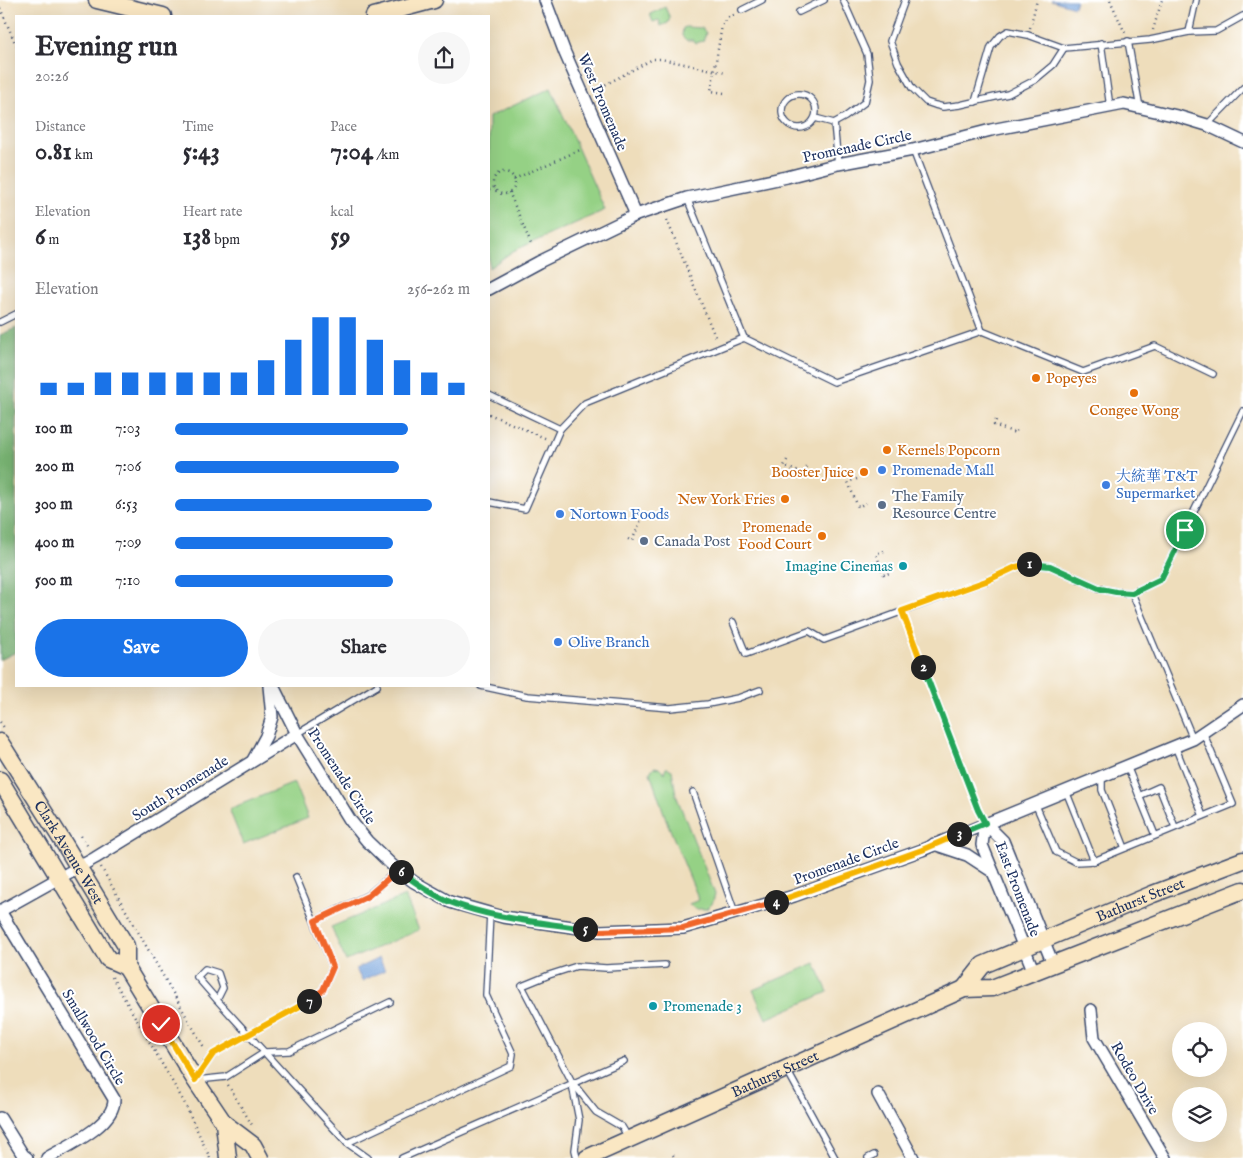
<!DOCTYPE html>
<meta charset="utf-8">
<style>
:root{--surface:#fff;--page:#f7f7f7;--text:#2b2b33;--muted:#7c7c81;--accent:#1a73e8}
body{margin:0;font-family:"IM FELL English","Noto Serif SC",serif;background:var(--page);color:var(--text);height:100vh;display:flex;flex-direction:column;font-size:19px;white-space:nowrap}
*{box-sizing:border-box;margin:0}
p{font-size:16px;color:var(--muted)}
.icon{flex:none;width:28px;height:28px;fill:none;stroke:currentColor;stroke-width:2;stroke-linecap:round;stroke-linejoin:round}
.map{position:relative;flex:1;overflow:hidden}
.panel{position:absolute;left:15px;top:15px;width:475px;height:672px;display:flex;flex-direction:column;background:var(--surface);border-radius:0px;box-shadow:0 5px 20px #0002}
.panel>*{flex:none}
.buttons{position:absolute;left:1172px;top:1022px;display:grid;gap:10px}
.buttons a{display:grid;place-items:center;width:55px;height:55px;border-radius:50%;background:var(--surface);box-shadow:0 5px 20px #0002;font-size:25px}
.pin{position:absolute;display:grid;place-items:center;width:42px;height:42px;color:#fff;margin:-21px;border:2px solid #fff;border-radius:50%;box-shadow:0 1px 5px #0007}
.km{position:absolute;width:25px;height:25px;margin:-12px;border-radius:50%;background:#222;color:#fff;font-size:14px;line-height:25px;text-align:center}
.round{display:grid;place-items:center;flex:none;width:52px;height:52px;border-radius:26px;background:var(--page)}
.summary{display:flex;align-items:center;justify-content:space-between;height:85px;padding:0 20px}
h1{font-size:28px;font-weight:800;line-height:38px}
.figures{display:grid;grid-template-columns:repeat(3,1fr);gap:8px;height:85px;padding:5px 20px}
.figures div{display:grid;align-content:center}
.figures b{font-size:25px;font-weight:800}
.figures small{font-size:14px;font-weight:400}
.figures p{font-size:14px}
.chart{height:140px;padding:10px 20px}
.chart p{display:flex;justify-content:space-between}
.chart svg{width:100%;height:90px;margin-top:5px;stroke:var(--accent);stroke-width:6}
.cta{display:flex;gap:10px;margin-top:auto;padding:10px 20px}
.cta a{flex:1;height:58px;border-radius:30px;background:var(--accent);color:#fff;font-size:20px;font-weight:800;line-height:58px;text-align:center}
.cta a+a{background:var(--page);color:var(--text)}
ul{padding:0 20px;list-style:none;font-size:16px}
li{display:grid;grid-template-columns:80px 60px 1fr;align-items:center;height:38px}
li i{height:12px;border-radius:6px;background:var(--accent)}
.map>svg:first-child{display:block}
</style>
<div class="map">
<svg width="1243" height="1158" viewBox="0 0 1243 1158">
<rect width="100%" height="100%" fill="#fff"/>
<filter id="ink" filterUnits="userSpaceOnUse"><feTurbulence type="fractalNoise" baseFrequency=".02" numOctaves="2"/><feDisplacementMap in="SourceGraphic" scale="10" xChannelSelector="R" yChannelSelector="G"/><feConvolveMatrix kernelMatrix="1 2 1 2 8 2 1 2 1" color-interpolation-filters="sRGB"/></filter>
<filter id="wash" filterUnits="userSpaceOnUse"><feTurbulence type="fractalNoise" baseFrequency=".0096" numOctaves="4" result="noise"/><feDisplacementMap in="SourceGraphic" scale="20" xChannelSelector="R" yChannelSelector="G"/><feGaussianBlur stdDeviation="1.12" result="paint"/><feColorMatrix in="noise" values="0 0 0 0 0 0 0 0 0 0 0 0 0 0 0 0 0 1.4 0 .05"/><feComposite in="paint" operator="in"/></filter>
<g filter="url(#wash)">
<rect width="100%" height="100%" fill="#edb"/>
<g fill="#95d185" stroke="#588072">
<path d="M665 7 670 18 668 23 661 26 659 20 653 22 650 14Z"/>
<path d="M686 27 702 28 706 33 703 41 696 43 693 40H686L682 36 683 28Z"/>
<path d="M551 88 605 210 513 251 489 268V117Z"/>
<path d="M655 767 659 768 664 773 666 768H668L672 770 676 795 715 894 712 904 706 909H695L689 904 699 900 667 822 650 773 652 769Z"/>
<path d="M294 783 308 818 243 844 229 809Z"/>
<path d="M405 896 419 930 346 961 331 927Z"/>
<path d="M815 963 828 992 766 1019 753 990Z"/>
</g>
<path fill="#78b372" stroke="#4a7168" d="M16 328V652L0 660V335Z"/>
<g fill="#72a0da" stroke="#46689c">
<path d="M1051 0H1076L1074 7Z"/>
<path d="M379 958 385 970 362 981 356 969Z"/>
</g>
</g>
<g filter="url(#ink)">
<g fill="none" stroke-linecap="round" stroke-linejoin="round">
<defs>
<g id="lane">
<path d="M905 0 890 41 898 63 912 88 926 102 935 105 943 107 960 105 1008 94 1035 80 1053 65 1064 48"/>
<path d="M742 10 762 0"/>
<path d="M799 12 824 0"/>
<path d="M1189 32 1196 0"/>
<path d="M1128 41 1140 108"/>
<path d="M1101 43 1110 107"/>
<circle cx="799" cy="111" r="17"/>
<path d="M975 102 991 47 1000 36 1008 31 1028 35 1064 48 1150 40 1189 32 1216 31 1243 16"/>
<path d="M815 118 834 123 845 117 865 102 870 80 867 54 843 0"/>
<path d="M834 123 838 164"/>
<path d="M1207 125 1243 88"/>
<path d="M913 150 982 331"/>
<path d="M687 198 744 338"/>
<path d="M0 322 16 314"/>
<path d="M489 395 560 429 585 403 744 338 834 382 982 331 1083 372 1155 346 1213 374"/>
<path d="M489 502 525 509 560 429"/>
<path d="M1132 593 1193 739"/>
<path d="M733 622 746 654 809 631 824 640 986 581 1016 567 1031 564 1050 566 1101 589 1116 592 1132 593 1161 579 1243 411"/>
<path d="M481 686 527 696 670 708 708 704 738 698 760 690"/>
<path d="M297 734 377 686"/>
<path d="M1175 746 1203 816"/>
<path d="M1127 766 1155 835"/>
<path d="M1102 777V790L1125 848"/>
<path d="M1066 791 1094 861"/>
<path d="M693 792 735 913"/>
<path d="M1139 796 1159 787 1175 827"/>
<path d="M1035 803 1056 852 1076 862 1094 861 1233 804 1203 732"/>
<path d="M315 921 368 895 398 870"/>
<path d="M217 1000 223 988 218 973 205 969 197 977 217 1000 347 1143 368 1158"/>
<path d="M787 1070 835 1158"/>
<path d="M196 1078 213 1054 313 999 323 990 333 967 296 877"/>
<path d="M197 1080 226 1077 265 1052 289 1051 390 1002"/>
<path d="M572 1084 579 1120 575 1150 577 1158"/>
<path d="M628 1137 622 1127 596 1112 572 1082 522 986 549 975 577 966 606 968 665 965"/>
<path d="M347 1143 511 1066 513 1054 486 995 490 913"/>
<path d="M402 1158 624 1061"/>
<path d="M868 1158 874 1155"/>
</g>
<g id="street">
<path d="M545 0 565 53 636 215"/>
<path d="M489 289 539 262 636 215 687 198 787 177 838 164 913 150 991 130 1124 104 1177 116 1207 125 1243 142"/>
<path d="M273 686 297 734 350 820 367 841 394 867 414 882 450 902 503 917 600 931 683 928 794 896 922 850 1193 739 1243 705"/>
<path d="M253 760 266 736 272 717 269 686"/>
<path d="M985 823 982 845 1034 972"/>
<path d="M985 823 1003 841 1053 964"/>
<path d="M934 844 967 855 993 872"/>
<path d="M0 911 95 858 297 734"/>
<path d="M0 911 114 1099C115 1125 67 1146 47 1158"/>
<path d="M1091 1010 1094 1038 1165 1158"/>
<path d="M878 1094 913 1158"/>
<path d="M0 1118 23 1155 27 1158"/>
</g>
<g id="secondary">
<path d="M97 0 163 16"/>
<path d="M374 16 434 0"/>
<path id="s1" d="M0 742 65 845 126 946V967L195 1080 224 1123 253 1145 260 1158"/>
<path d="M0 780 108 959 126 967"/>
<path id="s2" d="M964 989 983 965 1153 894 1243 860"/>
<path d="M224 1123 228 1158"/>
<path id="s3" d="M587 1158 964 989 992 988 1243 890"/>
</g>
</defs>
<use href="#lane" stroke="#3b496c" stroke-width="8"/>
<use href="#street" stroke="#3b496c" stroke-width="14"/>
<use href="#secondary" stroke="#3b496c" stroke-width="19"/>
<g stroke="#3b496c" stroke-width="2.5" stroke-dasharray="1 4" stroke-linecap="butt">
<path d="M1110 0 1125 33"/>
<path d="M0 8 16 45"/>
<path d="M1030 28 1037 0"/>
<path d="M1153 30 1162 0"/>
<path d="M601 87 653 59H661L726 73"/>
<path d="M724 93 711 91 722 25 729 17 736 14"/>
<circle cx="504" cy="183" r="11"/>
<path d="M514 179 580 150"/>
<path d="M489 190 494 188"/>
<path d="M509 192 531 244"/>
<path d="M667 220 716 339"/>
<path d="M489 414 547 439"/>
<path d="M996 420 994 425 1015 433 1017 429"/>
<path d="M787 460 784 466 804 474 807 467"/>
<path d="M857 479 848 482 858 507 866 503"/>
<path d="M628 539 632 541 641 520 635 518"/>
<path d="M884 551 876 554 884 575 892 572"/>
<path d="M905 620 979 813"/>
<path d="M0 722 5 729"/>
<path d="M81 836 89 848"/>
<path d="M101 867 205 1049"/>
<path d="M112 977 184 1102 210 1158"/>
<path d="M228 1085 252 1125"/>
<path d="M673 1155 675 1158"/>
</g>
<use href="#lane" stroke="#fff" stroke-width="5.5"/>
<use href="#street" stroke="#fff" stroke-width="11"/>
<use href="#secondary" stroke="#fae7c3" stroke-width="16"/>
</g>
</g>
<g fill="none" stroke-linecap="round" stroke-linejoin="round" filter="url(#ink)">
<defs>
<path id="split-1" d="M1029 564 1050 566 1101 589 1116 592 1132 593 1161 579 1185 530"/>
<path id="split-2" d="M923 667 902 611 986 581 1016 567 1029 564"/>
<path id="split-3" d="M923 667 978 810 985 823 959 834"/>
<path id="split-4" d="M776 902 922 850 959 834"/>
<path id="split-5" d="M585 929 600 931 683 928 776 902"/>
<path id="split-6" d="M401 872C416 883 433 895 450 902 493 919 540 922 585 929"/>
<path id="split-7" d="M309 1001 323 990 333 967 315 921 368 896 398 870 401 872"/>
<path id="split-8" d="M161 1024 195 1080 213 1054 309 1001"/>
</defs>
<use href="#split-1" stroke="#fff" stroke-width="10"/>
<use href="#split-2" stroke="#fff" stroke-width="10"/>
<use href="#split-3" stroke="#fff" stroke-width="10"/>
<use href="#split-4" stroke="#fff" stroke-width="10"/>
<use href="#split-5" stroke="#fff" stroke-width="10"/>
<use href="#split-6" stroke="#fff" stroke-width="10"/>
<use href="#split-7" stroke="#fff" stroke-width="10"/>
<use href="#split-8" stroke="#fff" stroke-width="10"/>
<use href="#split-1" stroke="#22a559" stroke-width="6"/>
<use href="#split-2" stroke="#f5b400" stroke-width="6"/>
<use href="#split-3" stroke="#22a559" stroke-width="6"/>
<use href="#split-4" stroke="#f5b400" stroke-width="6"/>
<use href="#split-5" stroke="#f0652b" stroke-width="6"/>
<use href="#split-6" stroke="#22a559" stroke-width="6"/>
<use href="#split-7" stroke="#f0652b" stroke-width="6"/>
<use href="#split-8" stroke="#f5b400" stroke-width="6"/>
</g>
<g fill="#e8710a" stroke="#fff" stroke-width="2">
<circle cx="1036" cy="378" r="5"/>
<circle cx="1134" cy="393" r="5"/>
<circle cx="887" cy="450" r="5"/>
<circle cx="864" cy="472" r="5"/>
<circle cx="785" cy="499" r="5"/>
<circle cx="822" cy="536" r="5"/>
</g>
<g fill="#3f7fe0" stroke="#fff" stroke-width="2">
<circle cx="882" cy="470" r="5"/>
<circle cx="1106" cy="485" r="5"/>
<circle cx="560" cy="514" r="5"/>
<circle cx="558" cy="642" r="5"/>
</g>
<g fill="#5c6f8a" stroke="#fff" stroke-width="2">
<circle cx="882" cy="505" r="5"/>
<circle cx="644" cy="541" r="5"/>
</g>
<g fill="#0f9aa8" stroke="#fff" stroke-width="2">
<circle cx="903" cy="566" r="5"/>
<circle cx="653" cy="1006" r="5"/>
</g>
<g text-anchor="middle" stroke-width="4" stroke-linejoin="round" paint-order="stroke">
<g font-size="15" fill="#1b2f5e" stroke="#fff">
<text transform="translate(603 102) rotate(67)" y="5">West Promenade</text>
<text transform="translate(857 146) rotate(-12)" y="5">Promenade Circle</text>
<text transform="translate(342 776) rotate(57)" y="5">Promenade Circle</text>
<text transform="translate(180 788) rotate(-32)" y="5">South Promenade</text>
<text dy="5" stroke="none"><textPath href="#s1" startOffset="130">Clark Avenue West</textPath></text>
<text transform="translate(846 861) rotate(-20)" y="5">Promenade Circle</text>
<text transform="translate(1018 889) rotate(69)" y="5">East Promenade</text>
<text dy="5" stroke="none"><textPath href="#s2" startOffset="201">Bathurst Street</textPath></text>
<text transform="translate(94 1037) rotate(59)" y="5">Smallwood Circle</text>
<text dy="5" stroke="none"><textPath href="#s3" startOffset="206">Bathurst Street</textPath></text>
<text transform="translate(1135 1078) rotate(60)" y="5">Rodeo Drive</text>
</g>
<g font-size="15" fill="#c56008" stroke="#fff" text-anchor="end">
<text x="1046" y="383" text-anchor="start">Popeyes</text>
<text x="1134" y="415" text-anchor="middle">Congee Wong</text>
<text x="897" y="455" text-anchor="start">Kernels Popcorn</text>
<text x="854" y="477">Booster Juice</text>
<text x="775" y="504">New York Fries</text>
<text x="812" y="532">Promenade<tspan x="812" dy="17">Food Court</tspan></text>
</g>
<g font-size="15" fill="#366cbe" stroke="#fff" text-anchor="start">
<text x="892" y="475">Promenade Mall</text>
<text x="1116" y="481">大統華 T&amp;T<tspan x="1116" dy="17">Supermarket</tspan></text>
<text x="570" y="519">Nortown Foods</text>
<text x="568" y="647">Olive Branch</text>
</g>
<g font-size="15" fill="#4e5e75" stroke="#fff" text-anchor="start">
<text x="892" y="501">The Family<tspan x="892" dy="17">Resource Centre</tspan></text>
<text x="654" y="546">Canada Post</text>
</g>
<g font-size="15" fill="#0d838f" stroke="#fff" text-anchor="end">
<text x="893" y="571">Imagine Cinemas</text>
<text x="663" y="1011" text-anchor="start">Promenade 3</text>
</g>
</g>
</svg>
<div class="buttons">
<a><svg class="icon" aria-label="locate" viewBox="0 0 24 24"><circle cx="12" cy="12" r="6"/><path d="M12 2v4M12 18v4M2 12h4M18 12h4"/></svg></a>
<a><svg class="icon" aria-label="layers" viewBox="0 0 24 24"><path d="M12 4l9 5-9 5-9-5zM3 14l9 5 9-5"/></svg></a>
</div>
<div class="pin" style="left:1185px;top:530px;background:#1e9e55"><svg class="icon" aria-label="arrive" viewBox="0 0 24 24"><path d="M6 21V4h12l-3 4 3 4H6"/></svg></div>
<div class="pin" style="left:161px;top:1024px;background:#d93025"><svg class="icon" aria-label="check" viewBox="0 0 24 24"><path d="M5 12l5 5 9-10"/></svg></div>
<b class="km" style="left:1029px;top:564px">1</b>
<b class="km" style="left:923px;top:667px">2</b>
<b class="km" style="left:959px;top:834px">3</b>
<b class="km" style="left:776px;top:902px">4</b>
<b class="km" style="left:585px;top:929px">5</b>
<b class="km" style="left:401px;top:872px">6</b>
<b class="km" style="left:309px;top:1001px">7</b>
<section class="panel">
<div class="summary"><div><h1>Evening run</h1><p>20:26</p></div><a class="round"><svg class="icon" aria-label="share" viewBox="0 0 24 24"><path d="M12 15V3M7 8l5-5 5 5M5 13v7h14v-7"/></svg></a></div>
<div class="figures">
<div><p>Distance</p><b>0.81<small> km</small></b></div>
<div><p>Time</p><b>5:43</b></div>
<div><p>Pace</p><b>7:04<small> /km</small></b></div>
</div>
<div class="figures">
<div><p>Elevation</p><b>6<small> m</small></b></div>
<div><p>Heart rate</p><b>138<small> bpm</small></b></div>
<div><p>kcal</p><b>59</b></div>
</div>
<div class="chart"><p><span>Elevation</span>256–262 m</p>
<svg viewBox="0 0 160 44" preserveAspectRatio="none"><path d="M5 44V38M15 44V38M25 44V33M35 44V33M45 44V33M55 44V33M65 44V33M75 44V33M85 44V27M95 44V17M105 44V6M115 44V6M125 44V17M135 44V27M145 44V33M155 44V38"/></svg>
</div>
<ul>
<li><b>100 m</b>7:03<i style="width:79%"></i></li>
<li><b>200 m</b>7:06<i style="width:76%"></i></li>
<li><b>300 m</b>6:53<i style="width:87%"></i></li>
<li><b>400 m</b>7:09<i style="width:74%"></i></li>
<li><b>500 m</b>7:10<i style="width:74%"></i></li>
</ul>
<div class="cta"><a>Save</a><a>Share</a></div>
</section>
</div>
